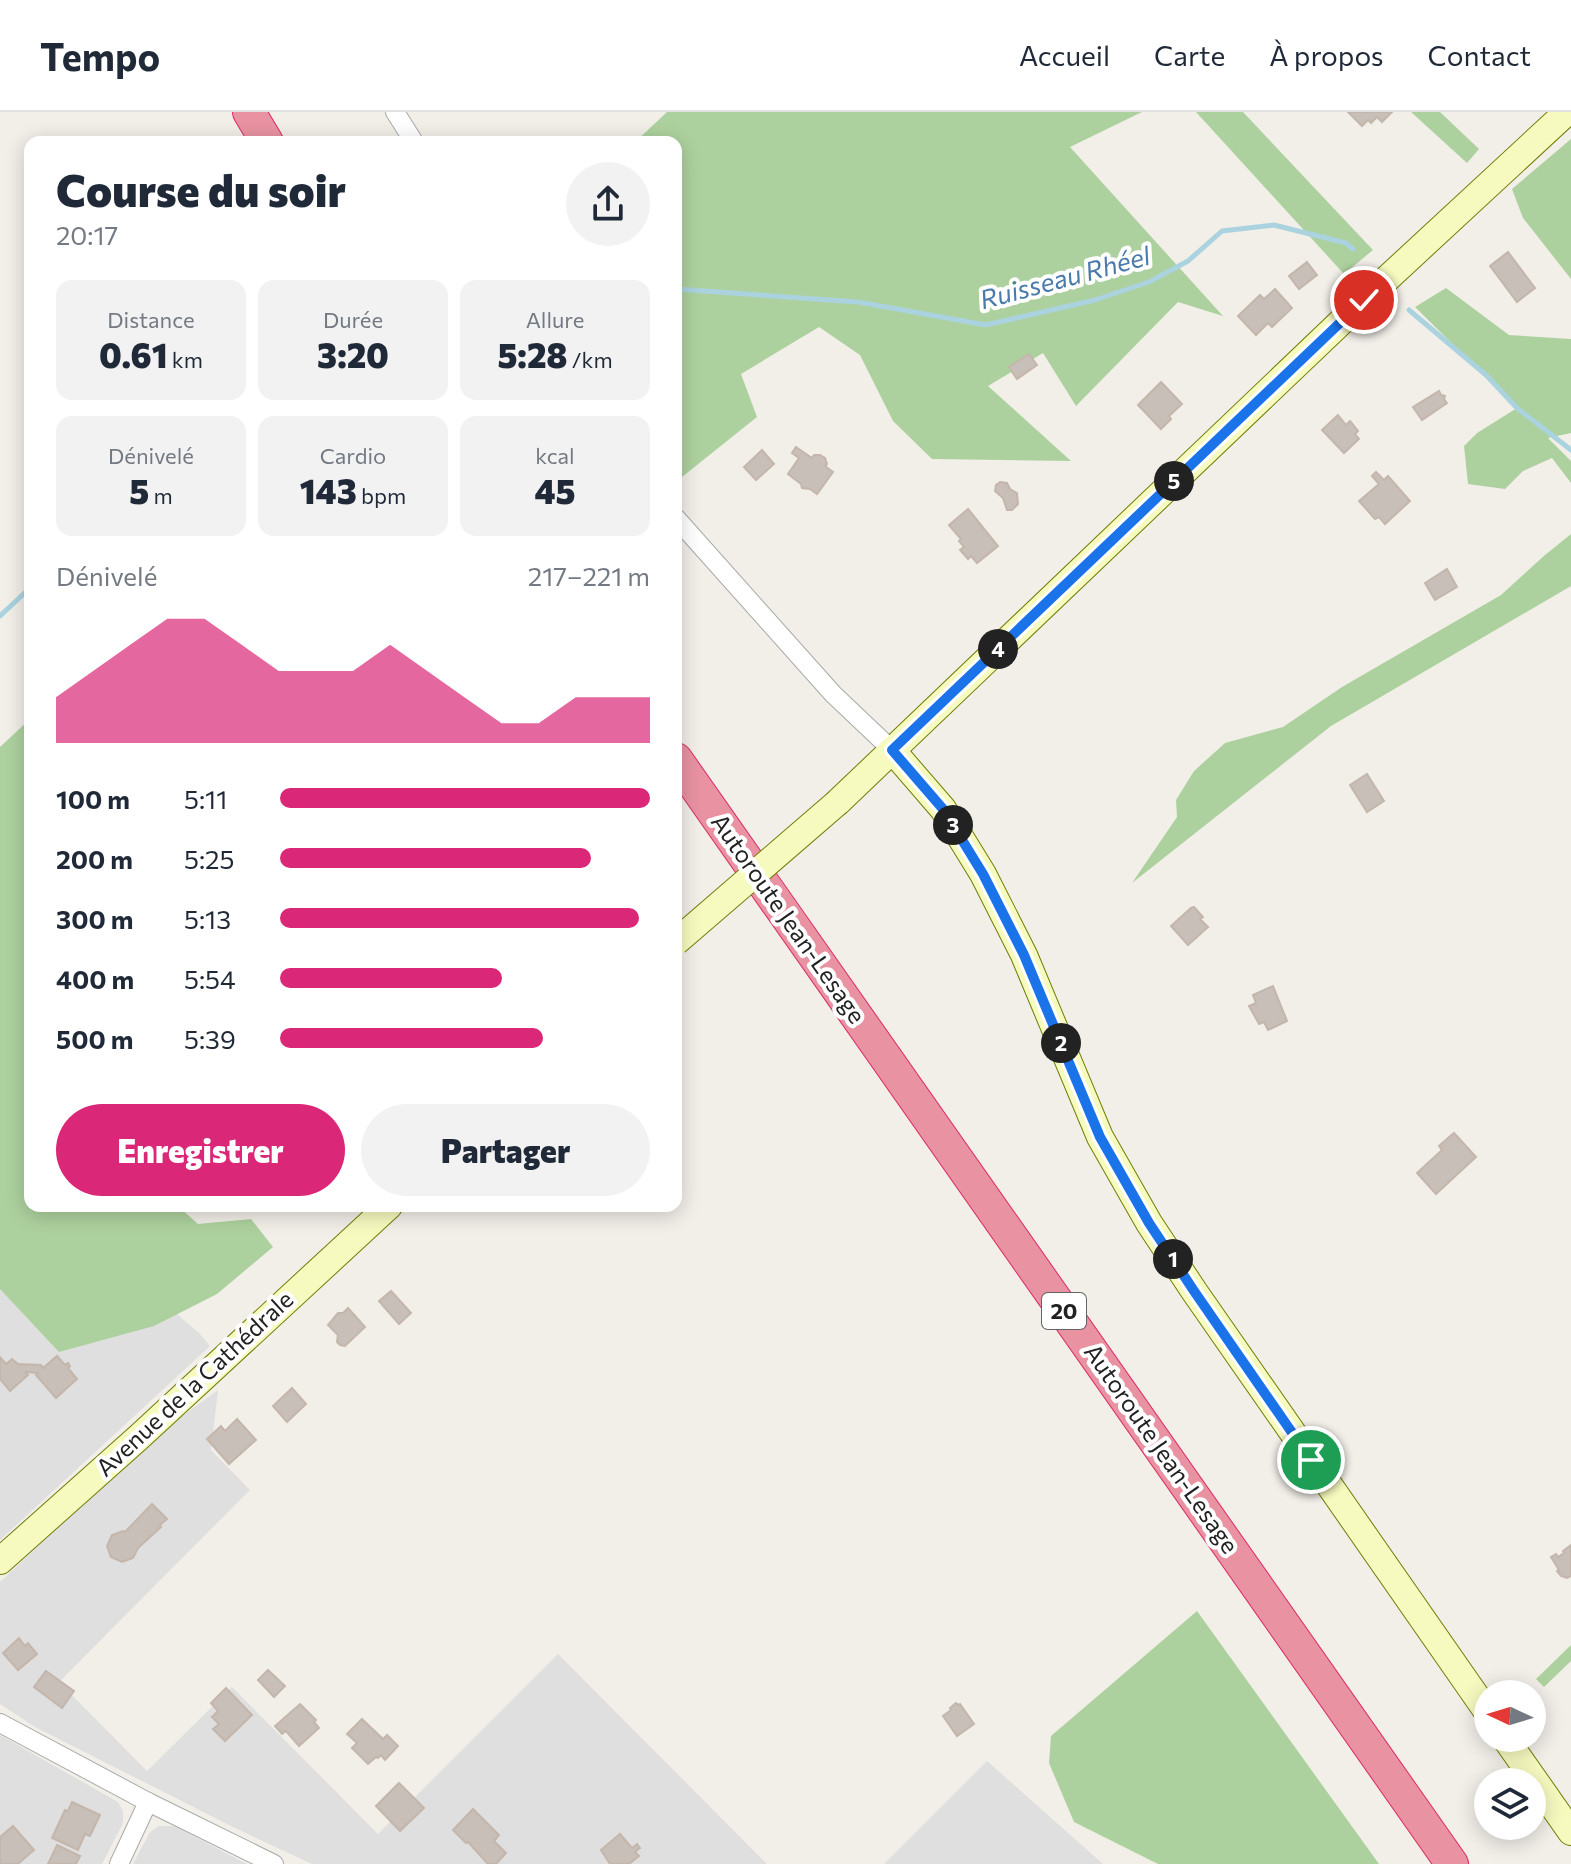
<!DOCTYPE html>
<html lang="fr">
<meta charset="utf-8">
<style>
:root{--surface:#fff;--page:#f2f2f3;--text:#1f2937;--muted:#747a83;--line:#e0e1e3;--accent:#db2777}
body{margin:0;font-family:Commissioner,sans-serif;background:var(--page);color:var(--text);height:100vh;display:flex;flex-direction:column;font-size:30px;white-space:nowrap}
*{box-sizing:border-box;margin:0}
p{font-size:26px;color:var(--muted)}
.icon{flex:none;width:44px;height:44px;fill:none;stroke:currentColor;stroke-width:2;stroke-linecap:round;stroke-linejoin:round}
.map{position:relative;flex:1;overflow:hidden}
.drawer{position:absolute;left:24px;top:24px;width:658px;height:1076px;display:flex;flex-direction:column;background:var(--surface);border-radius:16px;box-shadow:0 4px 20px #0003}
.drawer>*{flex:none}
.needle{width:52px;rotate:274deg}
.fabs{position:absolute;left:1474px;top:1568px;display:grid;gap:16px}
.fabs a{display:grid;place-items:center;width:72px;height:72px;border-radius:50%;background:var(--surface);box-shadow:0 4px 20px #0003;font-size:40px}
.pin{position:absolute;display:grid;place-items:center;width:68px;height:68px;color:#fff;margin:-34px;border:4px solid #fff;border-radius:50%;box-shadow:0 2px 8px #0007}
.km{position:absolute;width:40px;height:40px;margin:-20px;border-radius:50%;background:#222;color:#fff;font-size:22px;line-height:40px;text-align:center}
.round{display:grid;place-items:center;flex:none;width:84px;height:84px;border-radius:42px;background:var(--page)}
.head{display:flex;align-items:center;justify-content:space-between;height:136px;padding:0 32px}
h1{font-size:44px;font-weight:800;line-height:60px}
.stats{display:grid;grid-template-columns:repeat(3,1fr);gap:12px;height:136px;padding:8px 32px}
.stats div{display:grid;align-content:center;border-radius:16px;background:var(--page);text-align:center}
.stats b{font-size:34px;font-weight:800}
.stats small{font-size:22px;font-weight:400}
.stats p{font-size:22px}
.chart{height:224px;padding:16px 32px}
.chart p{display:flex;justify-content:space-between}
.chart svg{width:100%;height:144px;margin-top:8px;fill:var(--accent);opacity:.7}
.cta{display:flex;gap:16px;margin-top:auto;padding:16px 32px}
.cta a{flex:1;height:92px;border-radius:48px;background:var(--accent);color:#fff;font-size:32px;font-weight:800;line-height:92px;text-align:center}
.cta a+a{background:var(--page);color:var(--text)}
ul{padding:0 32px;list-style:none;font-size:26px}
li{display:grid;grid-template-columns:128px 96px 1fr;align-items:center;height:60px}
li i{height:20px;border-radius:10px;background:var(--accent)}
header{display:flex;align-items:center;gap:48px;box-sizing:border-box;height:112px;padding:0 40px;background:var(--surface);border-bottom:2px solid var(--line)}
header strong{font-size:38px}
nav{display:flex;gap:44px;margin-inline-start:auto;font-size:28px}
.map>svg:first-child{display:block}
</style>
<header>
<strong>Tempo</strong>
<nav><a>Accueil</a><a>Carte</a><a>À propos</a><a>Contact</a></nav>
</header>
<div class="map">
<svg width="1571" height="1752" viewBox="0 0 1571 1752">
<rect width="100%" height="100%" fill="#f2efe9"/>
<g fill="#e0dfdf">
<path d="M0 1048 30 1094H53L200 1222 210 1234 0 1428Z"/>
<path d="M218 1278 211 1338 250 1378 59 1570 147 1659 232 1575 378 1722 558 1542 767 1752H312L235 1716 35 1615 0 1592V1470L156 1323Z"/>
<path d="M0 1623 118 1690 123 1699V1711L102 1752H0Z"/>
<path d="M987 1649 1103 1752H884Z"/>
<path d="M159 1714H174L247 1752H133L150 1720Z"/>
</g>
<g fill="#add19e">
<path d="M667 0H1142L1070 35 1223 204 1178 190 1076 294 1043 241 988 274 1071 349 932 347 893 309 860 243 819 215 741 262 757 305 682 365 676 357V30H635Z"/>
<path d="M1196 0H1243L1373 138 1344 162Z"/>
<path d="M1411 0H1440L1479 37 1467 51Z"/>
<path d="M1571 27V167L1523 106 1512 77Z"/>
<path d="M1446 176 1509 223 1571 227V321L1548 326 1571 349V371L1552 346 1523 359 1505 377 1468 372 1464 334 1477 321 1517 296 1415 195Z"/>
<path d="M1571 422V474L1331 614 1132 771 1177 705 1176 688 1194 659 1225 631 1283 615 1342 575 1501 483 1545 443Z"/>
<path d="M30 607V1094H178L198 1112 251 1107 273 1135 217 1182 154 1214 59 1240 0 1177V635Z"/>
<path d="M1197 1499 1379 1752H1158L1074 1710 1049 1651 1051 1624Z"/>
<path d="M1571 1533V1549L1544 1575 1536 1567Z"/>
</g>
<g fill="none" stroke-linecap="round" stroke-linejoin="round">
<g stroke="#aad3df" stroke-width="5">
<path d="M676 177 858 190 986 213 1095 188 1149 170 1188 149 1222 119 1274 113 1346 131 1353 137"/>
<path d="M1409 198 1486 263 1517 296 1571 338"/>
<path d="M0 504 30 476"/>
</g>
</g>
<g fill="#c7bfb8" stroke="#c4b6ab" stroke-width="2">
<path d="M1348 0H1392L1382 10 1377 5 1371 11 1368 8 1362 14Z"/>
<path d="M1508 140 1535 176 1517 190 1490 154Z"/>
<path d="M1307 150 1317 163 1299 177 1289 164Z"/>
<path d="M1275 177 1292 196 1272 215 1268 211 1256 223 1238 204 1260 183 1264 187Z"/>
<path d="M1029 242 1037 253 1017 267 1009 255Z"/>
<path d="M1161 270 1182 292 1169 304 1171 307 1161 317 1138 293Z"/>
<path d="M1439 279 1441 283 1445 284 1444 287 1447 291 1422 308 1413 295Z"/>
<path d="M1338 303 1346 313 1350 309 1358 319 1355 322 1359 327 1344 341 1322 318Z"/>
<path d="M796 335 812 346 814 343H820L825 346 827 352 825 354 833 360 817 382 810 377 802 376 801 372 788 362 799 346 792 341Z"/>
<path d="M762 338 774 352 756 368 744 355Z"/>
<path d="M1376 360 1384 368 1388 364 1410 389 1385 412 1379 405 1375 407 1359 389 1379 372 1372 364Z"/>
<path d="M1000 370 1007 371 1010 377 1017 381 1018 392 1012 398H1007L1003 386 995 379 996 373Z"/>
<path d="M968 397 998 434 977 451 971 444 968 447 960 438 964 435 959 429 961 427 949 413Z"/>
<path d="M1447 457 1457 475 1435 488 1425 471Z"/>
<path d="M1367 662 1384 689 1367 700 1350 673Z"/>
<path d="M1194 795 1203 805 1200 807 1208 815 1188 833 1171 814 1191 796Z"/>
<path d="M1273 874 1287 909 1268 918 1264 910 1259 912 1249 894 1256 891 1253 883Z"/>
<path d="M1454 1021 1476 1045 1436 1082 1417 1061 1442 1038 1439 1034Z"/>
<path d="M391 1179 411 1201 399 1212 379 1189Z"/>
<path d="M348 1196 365 1215 345 1234 340 1233 337 1230 338 1223 328 1213 338 1201H343Z"/>
<path d="M57 1244 65 1253 68 1251 70 1254 68 1256 77 1267 56 1286 36 1263 38 1261 25 1260 28 1263 10 1279 0 1267V1245L6 1252 12 1247 18 1252 41 1253 43 1256Z"/>
<path d="M292 1276 306 1292 287 1310 273 1294Z"/>
<path d="M237 1307 256 1328 229 1352 207 1327 221 1314 225 1319Z"/>
<path d="M152 1392 167 1407 160 1413 161 1415 138 1436 133 1446 122 1450 111 1445 107 1434 112 1423 123 1419 125 1420Z"/>
<path d="M1571 1433V1464L1567 1466 1561 1464 1557 1459 1559 1458 1551 1445 1556 1442 1558 1445 1564 1441 1563 1439Z"/>
<path d="M19 1526 25 1534 28 1531 37 1542 18 1558 3 1541Z"/>
<path d="M268 1558 285 1574 274 1585 258 1568Z"/>
<path d="M46 1559 74 1579 62 1596 34 1575Z"/>
<path d="M226 1576 252 1603 225 1629 213 1617 219 1612 212 1605 218 1599 211 1591Z"/>
<path d="M956 1591 958 1593 960 1592 974 1612 957 1624 943 1604 951 1598 950 1596Z"/>
<path d="M300 1592 316 1608 314 1610 319 1616 299 1634 286 1619 282 1622 275 1614Z"/>
<path d="M362 1607 383 1627 387 1623 398 1634 385 1648 381 1643 378 1646 376 1645 368 1652 352 1636 357 1631 347 1622Z"/>
<path d="M399 1671 424 1696 400 1719 376 1694Z"/>
<path d="M72 1690 100 1703 90 1724 85 1722 78 1738 52 1726 65 1698 68 1699Z"/>
<path d="M473 1697 499 1723 494 1729 506 1741 496 1752H488L468 1730 466 1731 453 1718Z"/>
<path d="M13 1714 34 1738 18 1752H0V1725Z"/>
<path d="M620 1722 632 1736 637 1732 640 1736 635 1740 639 1744 629 1752H610L601 1738Z"/>
<path d="M57 1733 80 1744 76 1752H48Z"/>
</g>
<g fill="none" stroke-linecap="round" stroke-linejoin="round">
<defs>
<g id="street">
<path d="M395 0 414 30"/>
<path d="M676 406 833 582 892 638"/>
<path d="M0 1611 148 1690 274 1752"/>
<path d="M119 1752 148 1690"/>
</g>
<g id="secondary">
<path d="M892 638 943 697 983 762 1024 843 1100 1025 1149 1111 1194 1179 1488 1601"/>
<path d="M838 690 1364 188 1567 0"/>
<path d="M0 1449 139 1325 389 1094"/>
<path d="M1505 1626 1571 1720"/>
</g>
<g id="highway">
<path d="M249 0 267 30"/>
<path d="M676 647 1452 1752"/>
</g>
</defs>
<use href="#street" stroke="#a9a9a9" stroke-width="20"/>
<use href="#secondary" stroke="#707d05" stroke-width="28"/>
<use href="#highway" stroke="#dc2a67" stroke-width="34"/>
<use href="#street" stroke="#fff" stroke-width="18"/>
<use href="#secondary" stroke="#f7fabf" stroke-width="26"/>
<use href="#highway" stroke="#e892a2" stroke-width="32"/>
<defs>
<path id="secondary-bridge" d="M676 830 838 690"/>
</defs>
<use href="#secondary-bridge" stroke="#707d05" stroke-width="28" stroke-linecap="butt"/>
<use href="#secondary-bridge" stroke="#f7fabf" stroke-width="26"/>
</g>
<g fill="none" stroke-linecap="round" stroke-linejoin="round">
<defs>
<path id="route" d="M1311 1348 1194 1179 1149 1111 1100 1025 1024 843 983 762 943 697 892 638 1364 188"/>
</defs>
<use href="#route" stroke="#fff" stroke-width="16"/>
<use href="#route" stroke="#1a73e8" stroke-width="10"/>
</g>
<g text-anchor="middle" stroke-width="8" stroke-linejoin="round" paint-order="stroke">
<rect fill="#fff" stroke="#646464" stroke-width="2" x="1042" y="1181" width="44" height="36" rx="6"/>
<g font-size="22" font-weight="bold" fill="#222">
<text x="1064" y="1207">20</text>
</g>
<g font-size="24" fill="#222" stroke="#fff">
<text transform="translate(788 807) rotate(55)" y="8">Autoroute Jean-Lesage</text>
<text transform="translate(195 1272) rotate(-43)" y="8">Avenue de la Cathédrale</text>
<text transform="translate(1161 1337) rotate(55)" y="8">Autoroute Jean-Lesage</text>
</g>
<g font-size="26" font-style="italic" fill="#4a7aab" stroke="#fff">
<text transform="translate(1065 166) rotate(-15)" y="9">Ruisseau Rhéel</text>
</g>
</g>
</svg>
<div class="fabs">
<a><svg class="needle" viewBox="-14 -14 28 28"><path d="M0-13l5 13h-10z" fill="#e53935"/><path d="M0 13l5-13h-10z" fill="#747a83"/></svg></a>
<a><svg class="icon" aria-label="layers" viewBox="0 0 24 24"><path d="M12 4l9 5-9 5-9-5zM3 14l9 5 9-5"/></svg></a>
</div>
<div class="pin" style="left:1311px;top:1348px;background:#1e9e55"><svg class="icon" aria-label="arrive" viewBox="0 0 24 24"><path d="M6 21V4h12l-3 4 3 4H6"/></svg></div>
<div class="pin" style="left:1364px;top:188px;background:#d93025"><svg class="icon" aria-label="check" viewBox="0 0 24 24"><path d="M5 12l5 5 9-10"/></svg></div>
<b class="km" style="left:1173px;top:1147px">1</b>
<b class="km" style="left:1061px;top:931px">2</b>
<b class="km" style="left:953px;top:713px">3</b>
<b class="km" style="left:998px;top:537px">4</b>
<b class="km" style="left:1174px;top:369px">5</b>
<section class="drawer">
<div class="head"><div><h1>Course du soir</h1><p>20:17</p></div><a class="round"><svg class="icon" aria-label="share" viewBox="0 0 24 24"><path d="M12 15V3M7 8l5-5 5 5M5 13v7h14v-7"/></svg></a></div>
<div class="stats">
<div><p>Distance</p><b>0.61<small> km</small></b></div>
<div><p>Durée</p><b>3:20</b></div>
<div><p>Allure</p><b>5:28<small> /km</small></b></div>
</div>
<div class="stats">
<div><p>Dénivelé</p><b>5<small> m</small></b></div>
<div><p>Cardio</p><b>143<small> bpm</small></b></div>
<div><p>kcal</p><b>45</b></div>
</div>
<div class="chart"><p><span>Dénivelé</span>217–221 m</p>
<svg viewBox="0 0 160 44" preserveAspectRatio="none"><path d="M0 44V30L10 22L20 14L30 6L40 6L50 14L60 22L70 22L80 22L90 14L100 22L110 30L120 38L130 38L140 30L150 30L160 30V44z"/></svg>
</div>
<ul>
<li><b>100 m</b>5:11<i style="width:100%"></i></li>
<li><b>200 m</b>5:25<i style="width:84%"></i></li>
<li><b>300 m</b>5:13<i style="width:97%"></i></li>
<li><b>400 m</b>5:54<i style="width:60%"></i></li>
<li><b>500 m</b>5:39<i style="width:71%"></i></li>
</ul>
<div class="cta"><a>Enregistrer</a><a>Partager</a></div>
</section>
</div>
